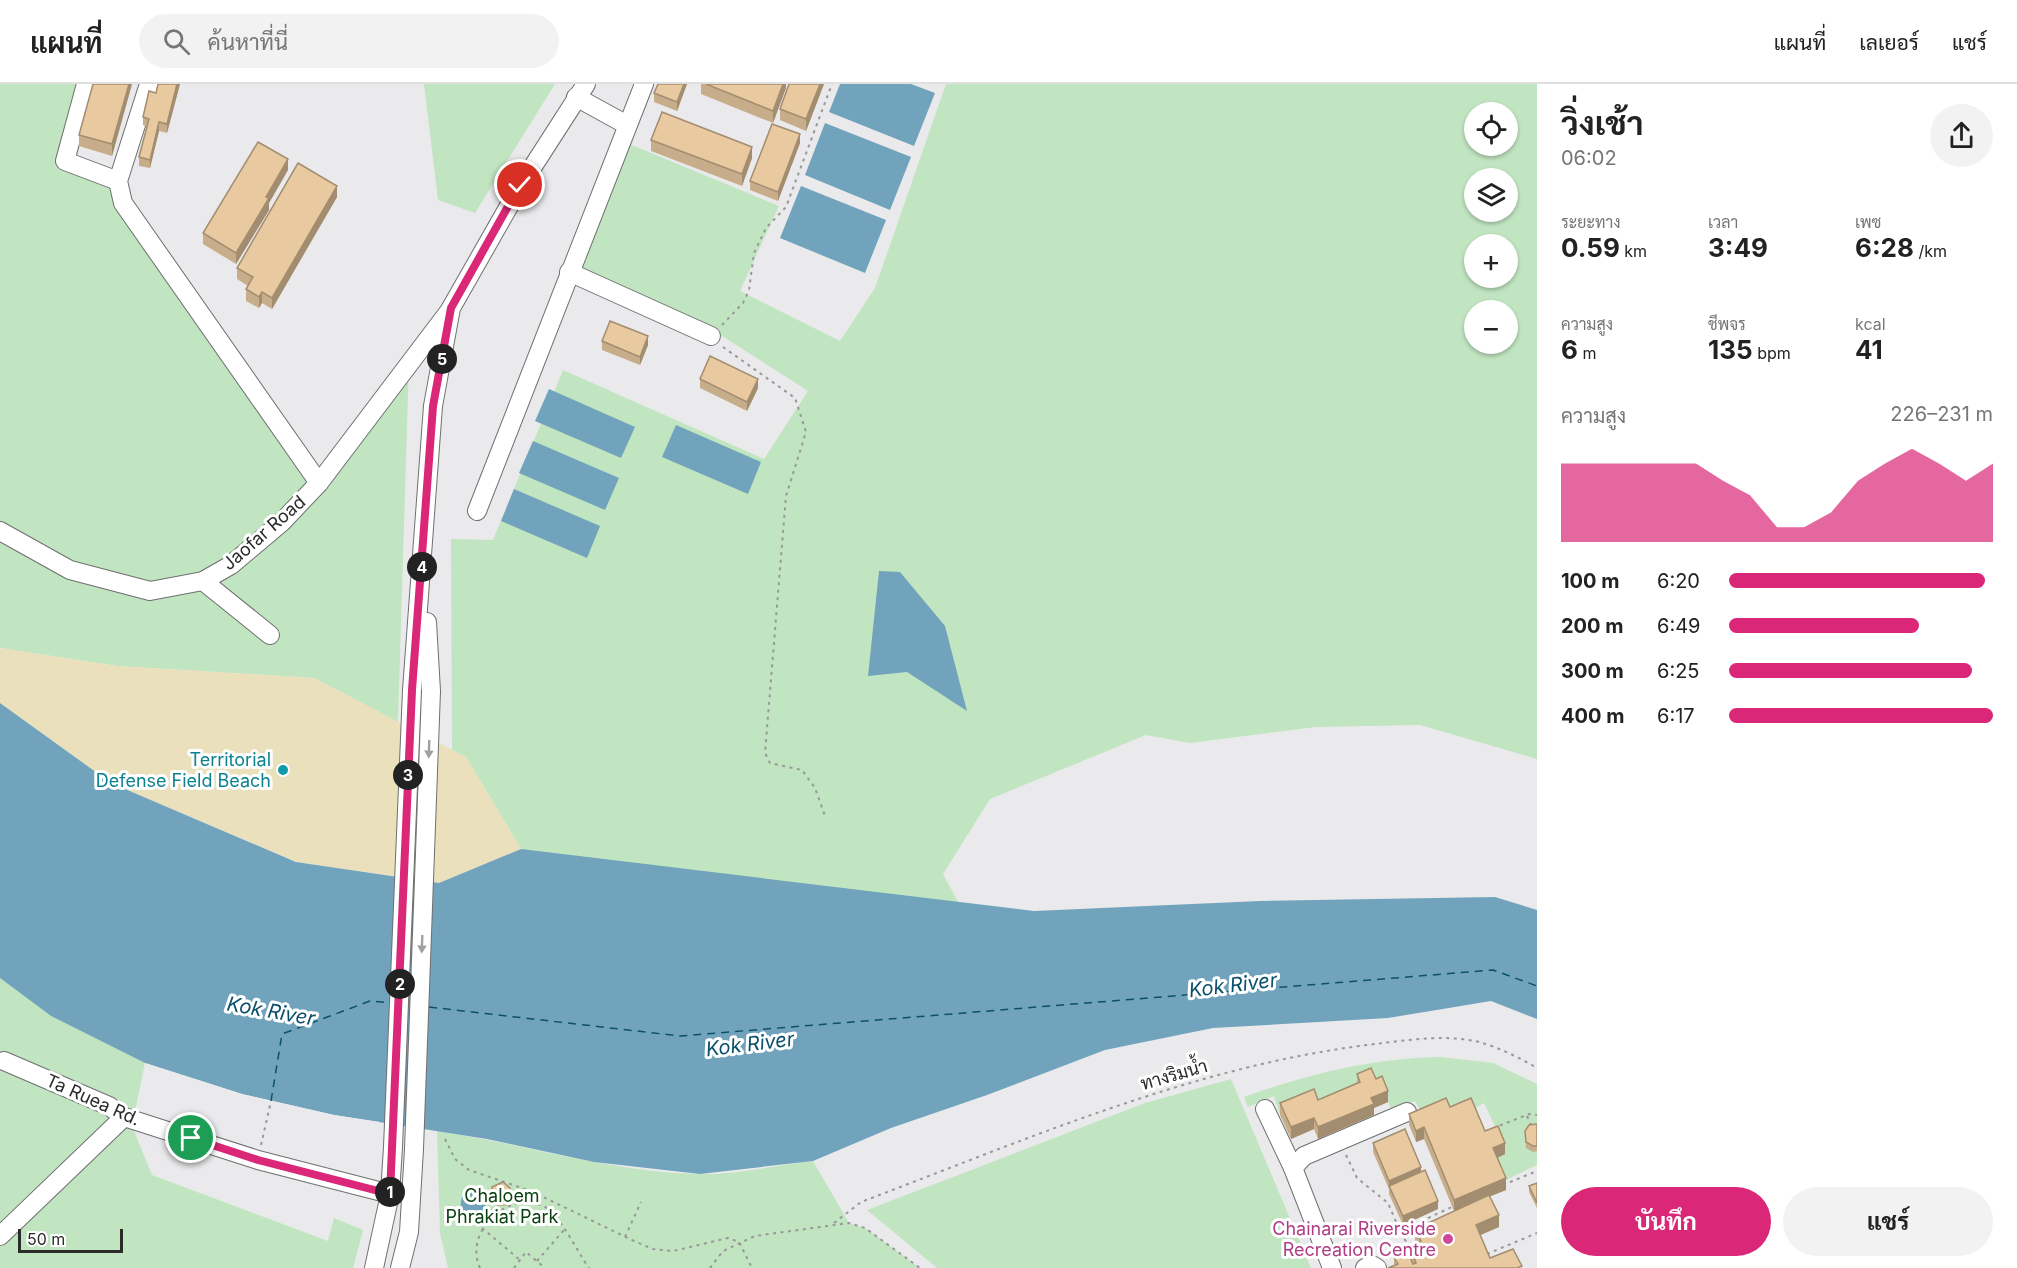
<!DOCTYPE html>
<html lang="th">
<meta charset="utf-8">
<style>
:root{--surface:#fff;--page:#f2f2f2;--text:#222;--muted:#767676;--line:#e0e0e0;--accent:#db2777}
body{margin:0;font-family:Inter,Sarabun,sans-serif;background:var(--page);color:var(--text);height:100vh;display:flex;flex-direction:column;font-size:22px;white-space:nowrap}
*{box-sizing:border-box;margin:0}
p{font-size:20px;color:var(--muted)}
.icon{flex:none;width:33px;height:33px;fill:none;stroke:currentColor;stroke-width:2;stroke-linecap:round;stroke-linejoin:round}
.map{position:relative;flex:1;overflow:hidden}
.sheet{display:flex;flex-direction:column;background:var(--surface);width:480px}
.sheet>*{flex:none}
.tools{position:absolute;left:1464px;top:18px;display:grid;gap:12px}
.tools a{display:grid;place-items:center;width:54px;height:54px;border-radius:50%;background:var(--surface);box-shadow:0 2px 4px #0004;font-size:30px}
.scale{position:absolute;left:18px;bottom:15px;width:105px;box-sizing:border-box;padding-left:6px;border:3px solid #2b2b2b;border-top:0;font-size:16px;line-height:21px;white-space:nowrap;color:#2b2b2b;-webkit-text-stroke:4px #fff;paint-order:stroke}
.pin{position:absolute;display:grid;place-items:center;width:51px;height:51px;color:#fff;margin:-26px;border:3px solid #fff;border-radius:50%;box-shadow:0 2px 6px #0007}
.km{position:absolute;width:30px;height:30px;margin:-15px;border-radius:50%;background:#222;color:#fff;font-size:16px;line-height:30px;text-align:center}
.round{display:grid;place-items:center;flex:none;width:63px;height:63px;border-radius:32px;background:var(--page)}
.headline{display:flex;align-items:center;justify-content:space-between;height:102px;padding:0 24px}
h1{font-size:33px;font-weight:700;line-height:45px}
.metrics{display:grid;grid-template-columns:repeat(3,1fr);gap:9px;height:102px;padding:6px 24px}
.metrics div{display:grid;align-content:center}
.metrics b{font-size:26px;font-weight:700}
.metrics small{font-size:16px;font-weight:400}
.metrics p{font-size:16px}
.chart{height:168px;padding:12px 24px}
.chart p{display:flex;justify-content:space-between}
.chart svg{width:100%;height:108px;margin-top:6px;fill:var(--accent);opacity:.7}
.cta{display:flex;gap:12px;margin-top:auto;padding:12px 24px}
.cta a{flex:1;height:69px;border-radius:36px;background:var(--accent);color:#fff;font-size:24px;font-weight:700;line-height:69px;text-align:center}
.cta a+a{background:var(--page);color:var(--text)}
ul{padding:0 24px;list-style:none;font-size:20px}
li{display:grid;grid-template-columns:96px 72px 1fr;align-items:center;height:45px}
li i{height:15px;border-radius:8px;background:var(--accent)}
header{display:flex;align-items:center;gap:36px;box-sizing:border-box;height:84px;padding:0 30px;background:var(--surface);border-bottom:2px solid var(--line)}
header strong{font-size:28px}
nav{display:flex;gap:33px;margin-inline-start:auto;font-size:21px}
.search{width:420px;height:54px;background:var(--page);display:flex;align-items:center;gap:15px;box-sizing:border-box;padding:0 21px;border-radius:33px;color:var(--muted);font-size:22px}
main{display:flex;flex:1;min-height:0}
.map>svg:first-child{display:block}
</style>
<header>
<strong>แผนที่</strong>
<div class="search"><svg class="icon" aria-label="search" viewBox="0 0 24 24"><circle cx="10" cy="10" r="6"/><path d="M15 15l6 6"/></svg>ค้นหาที่นี่</div>
<nav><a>แผนที่</a><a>เลเยอร์</a><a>แชร์</a></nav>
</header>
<main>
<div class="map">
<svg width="1537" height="1184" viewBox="0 0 1537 1184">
<rect width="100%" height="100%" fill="#eaeaec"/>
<g fill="#c1e5c1" fill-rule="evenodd">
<path d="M0 0H86L65 77 118 97 319 399 409 277 398 638 314 594 117 582 0 564Z"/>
<path d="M424 0H555L475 129 438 116Z"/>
<path d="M946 0H1537V675L1420 641 1316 643 1190 659 1146 651 990 715 943 790 958 818 858 816 683 846 439 799 526 766 521 765 466 673 452 666 451 455 493 456 563 286 764 375 808 307 708 243 579 183 627 59 779 122 740 207 840 257 875 204ZM1474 28H1508V62H1474ZM1474 94H1508V128H1474ZM1474 160H1508V194H1474ZM1474 226H1508V260H1474Z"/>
<path d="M0 894 51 932 145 979 132 1042 152 1091 328 1157 334 1134 363 1146 353 1184H0Z"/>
<path d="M1441 973 1493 979 1537 1000V1081L1502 1098 1493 1075 1498 1049 1484 1019 1471 1026 1446 1025 1439 1016 1420 1026 1415 1017 1392 1027 1382 1004 1280 1031 1274 1012 1248 1023 1244 1013C1309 990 1372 974 1441 973Z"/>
<path d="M1231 995 1311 1184H937L867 1126 1145 1019Z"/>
<path d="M437 1047C523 1060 611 1088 699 1090 735 1091 777 1081 813 1077L849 1139 865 1144 920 1184H448L440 1149Z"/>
</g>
<path fill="#eae1bc" d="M0 564 117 582 314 594 466 673 521 765 439 799 297 778 111 699 0 619Z"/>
<g fill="#71a4bc">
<path d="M840 0H911L935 9 914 62 829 28Z"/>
<path d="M825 39 911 73 890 126 805 91Z"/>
<path d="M801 102 886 136 865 189 780 154Z"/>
<path d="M549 305 635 343 621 374 535 337Z"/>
<path d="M676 341 761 378 748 410 662 373Z"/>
<path d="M533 357 619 394 605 426 519 389Z"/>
<path d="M514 405 600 442 587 474 501 437Z"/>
<path d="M879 487 900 488 945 542 967 627 907 588 868 592Z"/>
<path d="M0 619 111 699 296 778 439 799 521 765 1034 827 1260 817 1495 813 1537 826V935L1491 917 1388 934 1213 944 1105 966 987 1011 891 1044 813 1077 700 1090 594 1078 487 1055 334 1031 242 1010 145 979 51 932 0 894Z"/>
<path d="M472 1104C481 1106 487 1112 486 1122L478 1134 464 1142 461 1139C463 1125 455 1112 472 1104Z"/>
</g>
<path fill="#eaeaec" d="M145 979 242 1010 334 1031 380 1038V1041L333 1034 241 1013 144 982Z"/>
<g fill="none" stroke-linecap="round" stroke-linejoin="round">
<g stroke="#0b516b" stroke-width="1.5" stroke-dasharray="8 6" stroke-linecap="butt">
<path d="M429 923 680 952 1493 886 1537 902"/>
<path d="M271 1017 282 950 370 917 391 919"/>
</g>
<defs>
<g id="minor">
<path d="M86 0 65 77 118 97"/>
<path d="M149 0 118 97 123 119 319 399"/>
<path d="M576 13 627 41"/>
<path d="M569 188 711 252"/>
<path d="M477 427 644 0"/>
<path d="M0 447 70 486 150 507 203 497 231 481 282 438 319 399 450 226"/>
<path d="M203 497 270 551"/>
<path d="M4 977 109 1022 124 1033 258 1076 390 1110"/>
<path d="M1265 1025 1293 1084"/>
<path d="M0 1152 124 1033"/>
<path d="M374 1184 390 1110 393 1063 412 606 433 322 451 224 521 101 586 0"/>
<path d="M400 1184 409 1148 414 1065 431 607 427 538"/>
<path d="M1332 1184 1293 1084 1304 1072 1407 1028"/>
<path d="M1365 1184 1372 1181 1377 1184"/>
</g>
</defs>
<use href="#minor" stroke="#6e6f70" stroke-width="20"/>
<g stroke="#989899" stroke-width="2" stroke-dasharray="3 4.5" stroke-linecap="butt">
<path d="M722 241 743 219 749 206 754 169 766 144 786 123 832 0"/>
<path d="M723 263 795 314 806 348 786 412 765 669 770 679 802 686 815 704 825 732"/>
<path d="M1527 1032 1532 1043"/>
<path d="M1486 1047 1529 1030 1537 1031"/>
<path d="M445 1055 455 1075 469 1086 531 1107 634 1157 653 1165 673 1167 728 1154 739 1158 752 1184"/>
<path d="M261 1061 271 1017"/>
<path d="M1346 1071 1357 1094 1388 1119 1403 1154 1411 1162"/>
<path d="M1503 1101 1537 1087"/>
<path d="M834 1139 861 1118C1028 1055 1196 981 1375 960 1408 956 1446 950 1479 958 1498 963 1520 974 1537 984"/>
<path d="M482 1144 520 1176"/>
<path d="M625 1153 641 1118"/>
<path d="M1487 1170 1537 1149"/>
<path d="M1397 1173 1387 1153 1454 1122"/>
<path d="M537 1177 564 1146"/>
<path d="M480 1184C463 1147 509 1105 545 1123 560 1131 578 1169 589 1184"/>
<path d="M514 1184 526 1168 545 1184"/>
<path d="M710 1184 723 1167 755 1152 849 1139 865 1144 920 1184"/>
</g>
<use href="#minor" stroke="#fff" stroke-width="18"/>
</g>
<g fill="#c8ad8a">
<path d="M132 0 112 72 79 62V51Z"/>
<path d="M158 0H180L167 49 159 47 150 84 139 82V73L147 43 143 41V33L156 9Z"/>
<path d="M687 0 677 27 654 18V9Z"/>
<path d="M701 0H786V4L773 39 701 10Z"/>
<path d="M824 0 806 47 780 36V25Z"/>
<path d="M651 56 752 74 742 102 651 67Z"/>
<path d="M800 59 778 117 750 106V97Z"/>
<path d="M288 86 269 119V126L236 180 203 160V149Z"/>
<path d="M337 113 272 225 262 219 259 224 246 217V205L248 202 237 195V184Z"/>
<path d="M602 257 648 261 640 281 602 266Z"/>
<path d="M700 295 758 304 747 327 700 304Z"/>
<path d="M1357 990 1376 995 1388 1018 1374 1024V1031L1318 1055 1314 1045 1291 1055 1280 1031V1019L1318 1016 1357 999Z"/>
<path d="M1450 1023 1485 1047 1505 1070 1497 1074 1506 1106 1490 1112 1499 1143 1480 1151 1490 1174 1522 1184 1394 1181V1173H1410V1162L1417 1159 1415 1157V1145L1454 1127 1424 1055 1416 1058 1409 1041V1030Z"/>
<path d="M1537 1040V1067L1533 1068 1526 1064 1525 1047Z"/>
<path d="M1373 1059 1421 1088 1438 1125 1403 1141 1389 1110V1105L1373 1068Z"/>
<path d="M1537 1099V1124L1529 1108V1102Z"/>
<path d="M491 1109 510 1116 506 1122H497L491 1115Z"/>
</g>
<g fill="#a38d70">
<path d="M129 0H132L112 72V60Z"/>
<path d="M177 0H180L167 49V40Z"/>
<path d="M684 0H687L677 27V18Z"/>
<path d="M783 0H786V4L773 39V27Z"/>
<path d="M820 0H824L806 47V35Z"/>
<path d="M159 38V47L150 84V76Z"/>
<path d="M800 50V59L778 117V108Z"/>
<path d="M752 63V74L742 102V90Z"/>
<path d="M288 75V86L269 119V126L236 180V169L266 113Z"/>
<path d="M337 102V113L272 225V214Z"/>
<path d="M262 208V219L259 224V213Z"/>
<path d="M648 252V261L640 281V273Z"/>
<path d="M758 295V304L747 327V318Z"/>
<path d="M1388 1007V1018L1374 1024V1031L1318 1055V1043L1371 1014Z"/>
<path d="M1314 1034V1045L1291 1055V1043Z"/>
<path d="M1424 1043V1055L1416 1058V1047Z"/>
<path d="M1505 1059V1070L1493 1076V1064Z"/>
<path d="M1421 1083V1091L1389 1102V1105V1097Z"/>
<path d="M1506 1094V1106L1454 1127V1116Z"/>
<path d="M510 1111V1116L506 1122V1116Z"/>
<path d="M1438 1117V1125L1403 1141V1132Z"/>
<path d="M1499 1131V1143L1476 1153V1141Z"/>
</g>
<g fill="#e9c9a0" stroke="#a38d70" stroke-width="1.5">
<path d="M93 0H129L112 60 79 51Z"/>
<path d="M158 0H177L167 40 159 38 150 76 139 73 149 35 143 33 149 7 156 9Z"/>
<path d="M658 0H684L677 18 654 9Z"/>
<path d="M706 0H783L773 27Z"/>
<path d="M789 0H820L806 35 780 25Z"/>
<path d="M662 28 752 63 742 90 651 56Z"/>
<path d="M772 40 800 50 778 108 750 97Z"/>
<path d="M258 58 288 75 266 113 269 114 236 169 203 149Z"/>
<path d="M298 79 337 102 272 214 262 208 259 213 246 205 253 193 237 184Z"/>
<path d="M610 237 648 252 640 273 602 257Z"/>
<path d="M710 272 758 295 747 318 700 295Z"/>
<path d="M1371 984 1376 995 1382 992 1388 1007 1371 1014 1374 1020 1318 1043 1314 1034 1291 1043 1280 1019 1314 1005 1318 1016 1360 998 1357 990Z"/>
<path d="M1446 1014 1450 1023 1471 1014 1485 1047 1498 1042 1505 1059 1493 1064 1506 1094 1454 1116 1424 1043 1416 1047 1409 1030Z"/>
<path d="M1537 1040V1062H1533L1526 1058 1525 1047 1529 1041Z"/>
<path d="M1405 1045 1421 1083 1389 1097 1373 1059Z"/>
<path d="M1425 1086 1438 1117 1403 1132 1389 1102Z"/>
<path d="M503 1098 510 1104V1111L506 1116 497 1117 491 1109 492 1103Z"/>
<path d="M1537 1099V1119L1529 1102Z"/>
<path d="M1489 1111 1499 1131 1476 1141 1490 1174 1513 1165 1522 1182 1517 1184H1388L1398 1180 1394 1173 1407 1166 1413 1180 1416 1179 1410 1162 1421 1157 1415 1145Z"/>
</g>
<defs><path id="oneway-solid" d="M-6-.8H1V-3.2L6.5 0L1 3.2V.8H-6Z" transform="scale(1.5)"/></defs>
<g fill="#a0a0a0">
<use href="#oneway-solid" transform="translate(429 665) rotate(92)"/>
<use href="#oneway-solid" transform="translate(422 860) rotate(92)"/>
</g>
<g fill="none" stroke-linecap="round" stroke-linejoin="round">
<defs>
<path id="route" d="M191 1054 258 1076 390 1110 412 606 433 322 451 224 520 101"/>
</defs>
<use href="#route" stroke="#fff" stroke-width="12"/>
<use href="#route" stroke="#db2777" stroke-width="8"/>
</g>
<circle fill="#0f9aa8" stroke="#fff" stroke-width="2" cx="283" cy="686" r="6"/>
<circle fill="#d1479c" stroke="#fff" stroke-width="2" cx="1448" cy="1155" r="6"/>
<g text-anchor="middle" stroke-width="6" stroke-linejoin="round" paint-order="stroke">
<g font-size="18" fill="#2b2b2b" stroke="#fff">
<text transform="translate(264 449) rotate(-41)" y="6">Jaofar Road</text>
<text transform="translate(1174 991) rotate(-16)" y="6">ทางริมน้ำ</text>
<text transform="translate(93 1016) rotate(24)" y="6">Ta Ruea Rd.</text>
</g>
<g font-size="18" fill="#0d838f" stroke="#fff" text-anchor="end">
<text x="271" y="682">Territorial<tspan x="271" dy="21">Defense Field Beach</tspan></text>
</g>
<g font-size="18" fill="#0a4110" stroke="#fff">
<text x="502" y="1118">Chaloem<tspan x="502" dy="21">Phrakiat Park</tspan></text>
</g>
<g font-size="18" fill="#b23c85" stroke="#fff" text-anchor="end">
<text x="1436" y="1151">Chainarai Riverside<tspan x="1436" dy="21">Recreation Centre</tspan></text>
</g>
<g font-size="20" font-style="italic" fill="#0b516b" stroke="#fff">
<text transform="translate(1233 901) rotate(-7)" y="7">Kok River</text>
<text transform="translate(271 927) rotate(10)" y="7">Kok River</text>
<text transform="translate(750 960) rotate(-7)" y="7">Kok River</text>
</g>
</g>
</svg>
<div class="tools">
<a><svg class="icon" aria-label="locate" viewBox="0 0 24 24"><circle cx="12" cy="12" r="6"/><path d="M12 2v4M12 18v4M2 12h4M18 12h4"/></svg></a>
<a><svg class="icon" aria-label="layers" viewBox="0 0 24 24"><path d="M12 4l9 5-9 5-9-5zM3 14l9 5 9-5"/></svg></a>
<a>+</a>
<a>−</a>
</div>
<div class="scale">50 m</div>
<div class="pin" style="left:191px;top:1054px;background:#1e9e55"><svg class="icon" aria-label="arrive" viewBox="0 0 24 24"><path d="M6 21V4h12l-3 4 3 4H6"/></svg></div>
<div class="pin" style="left:520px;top:101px;background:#d93025"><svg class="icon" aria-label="check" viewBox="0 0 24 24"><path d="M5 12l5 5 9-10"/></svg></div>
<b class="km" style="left:390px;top:1108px">1</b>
<b class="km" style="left:400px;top:900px">2</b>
<b class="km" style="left:408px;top:691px">3</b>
<b class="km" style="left:422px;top:483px">4</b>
<b class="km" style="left:442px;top:275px">5</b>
</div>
<section class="sheet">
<div class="headline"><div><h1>วิ่งเช้า</h1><p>06:02</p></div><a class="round"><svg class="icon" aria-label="share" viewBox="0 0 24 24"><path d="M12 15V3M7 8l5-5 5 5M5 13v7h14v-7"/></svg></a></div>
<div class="metrics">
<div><p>ระยะทาง</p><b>0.59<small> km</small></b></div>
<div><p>เวลา</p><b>3:49</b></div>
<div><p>เพซ</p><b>6:28<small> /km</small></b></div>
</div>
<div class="metrics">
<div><p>ความสูง</p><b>6<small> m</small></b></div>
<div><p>ชีพจร</p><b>135<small> bpm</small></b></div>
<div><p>kcal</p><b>41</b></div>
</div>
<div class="chart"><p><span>ความสูง</span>226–231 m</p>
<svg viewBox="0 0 160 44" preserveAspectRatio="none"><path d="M0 44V12L10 12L20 12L30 12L40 12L50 12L60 19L70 25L80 38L90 38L100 32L110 19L120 12L130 6L140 12L150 19L160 12V44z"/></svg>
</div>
<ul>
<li><b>100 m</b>6:20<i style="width:97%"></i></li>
<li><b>200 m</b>6:49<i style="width:72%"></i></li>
<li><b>300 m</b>6:25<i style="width:92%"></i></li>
<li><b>400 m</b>6:17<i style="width:100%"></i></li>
</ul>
<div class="cta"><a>บันทึก</a><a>แชร์</a></div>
</section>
</main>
